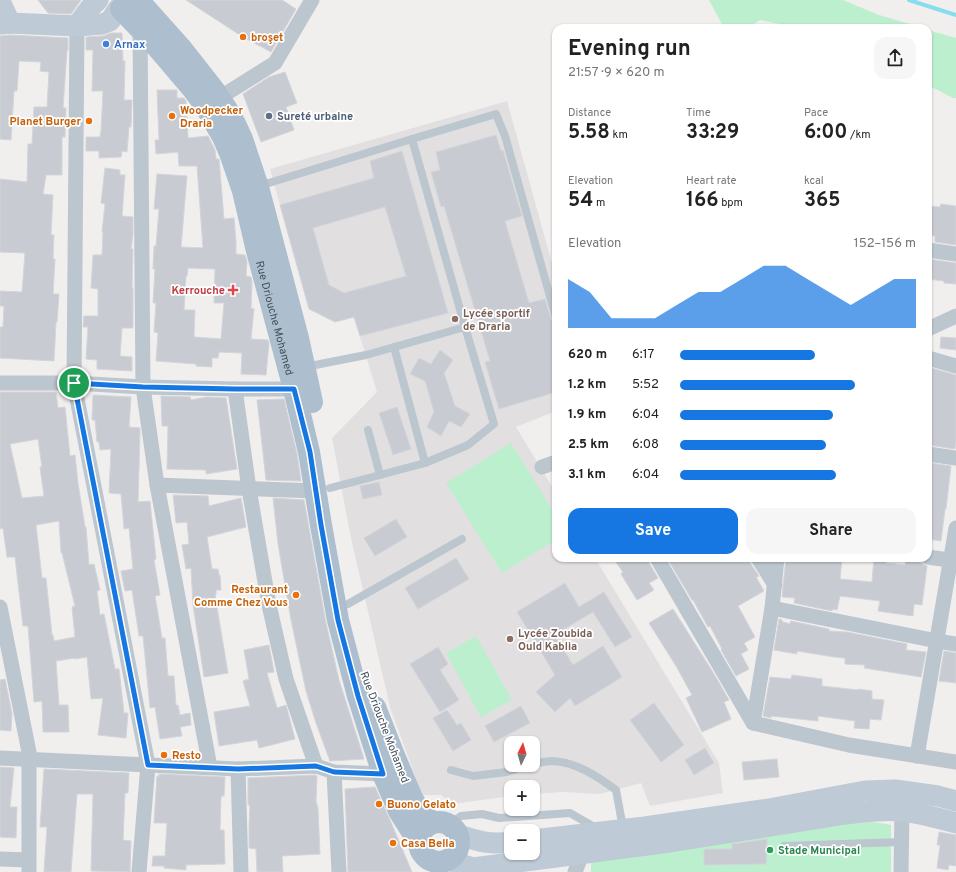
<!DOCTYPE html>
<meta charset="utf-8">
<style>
:root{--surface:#fff;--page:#f6f6f6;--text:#222;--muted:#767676;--accent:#1777e2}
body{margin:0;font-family:Overpass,sans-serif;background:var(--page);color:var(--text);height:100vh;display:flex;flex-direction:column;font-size:15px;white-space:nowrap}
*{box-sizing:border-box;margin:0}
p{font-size:13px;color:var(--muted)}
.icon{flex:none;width:22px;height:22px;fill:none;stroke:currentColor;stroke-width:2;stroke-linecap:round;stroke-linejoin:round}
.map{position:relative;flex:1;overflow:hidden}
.details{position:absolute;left:552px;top:24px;width:380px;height:538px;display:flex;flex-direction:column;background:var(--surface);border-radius:12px;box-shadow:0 1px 3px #0004}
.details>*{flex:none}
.needle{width:26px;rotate:5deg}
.fabs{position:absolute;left:504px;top:736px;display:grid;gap:8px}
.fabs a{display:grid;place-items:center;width:36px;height:36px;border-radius:8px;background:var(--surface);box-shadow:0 1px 3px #0004;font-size:20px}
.pin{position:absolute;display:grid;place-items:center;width:34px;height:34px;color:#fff;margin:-17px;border:2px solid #fff;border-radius:50%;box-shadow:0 1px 4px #0007}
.round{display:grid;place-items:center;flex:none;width:42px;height:42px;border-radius:12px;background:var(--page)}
.summary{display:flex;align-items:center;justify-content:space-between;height:68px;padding:0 16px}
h1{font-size:22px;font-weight:700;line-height:30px}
.metrics{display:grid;grid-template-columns:repeat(3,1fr);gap:6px;height:68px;padding:4px 16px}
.metrics div{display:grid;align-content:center}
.metrics b{font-size:20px;font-weight:700}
.metrics small{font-size:11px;font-weight:400}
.metrics p{font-size:11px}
.chart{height:112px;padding:8px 16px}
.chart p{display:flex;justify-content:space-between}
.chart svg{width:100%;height:72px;margin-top:4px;fill:var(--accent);opacity:.7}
.cta{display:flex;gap:8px;margin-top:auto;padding:8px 16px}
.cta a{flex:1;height:46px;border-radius:12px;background:var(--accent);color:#fff;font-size:16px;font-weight:700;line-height:46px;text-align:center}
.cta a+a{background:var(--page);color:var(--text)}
ul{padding:0 16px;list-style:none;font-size:13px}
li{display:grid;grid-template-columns:64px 48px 1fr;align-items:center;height:30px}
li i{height:10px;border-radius:5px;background:var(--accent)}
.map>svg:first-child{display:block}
</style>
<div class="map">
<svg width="956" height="872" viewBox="0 0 956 872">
<rect width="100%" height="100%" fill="#f1eeee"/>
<path fill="#e2dfe0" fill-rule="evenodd" d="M507 101 556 278V411L516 427 556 493V558H595L719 763 723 793 650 806 641 783 600 794 563 792 533 794V787H511V796L452 804 441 795H422L390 707 351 538 332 438 377 392 354 317 335 322 309 309 270 169ZM511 743H533V765H511Z"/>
<g fill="#bcefce">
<path d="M709 0H843L879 15 923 28H800L760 20 748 28H724Z"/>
<path d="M928 30 956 38V98H953L928 85Z"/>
<path d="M511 443 556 516V540L502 573 446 483Z"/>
<path d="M476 636 512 700 481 717 446 653Z"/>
<path d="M862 820 891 825V872H591V859Z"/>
</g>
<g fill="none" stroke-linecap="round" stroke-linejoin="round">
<path stroke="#88dced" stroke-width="4" d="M909 0 956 15"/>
</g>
<g fill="#c8cbd1" stroke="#d2d5da" fill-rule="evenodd">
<path d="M38 0H81L71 14 48 13Z"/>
<path d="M186 0H282L296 9 271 52 243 37Z"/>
<path d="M111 33H122L123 61H125L124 100H132L131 127H129L127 152 122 151 121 157 99 158V151H86V137H100L101 131 103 91H92L93 50H86V37L103 36Z"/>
<path d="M10 35 68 38V50H67L63 108H66L65 137H62V175H46L43 194 53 195 51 235H54L53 259H55L53 294H59L57 322H56L54 361 0 358V327H3L4 306H0V291L22 292 25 253 0 252V179L27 182 28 144H32L34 107H47L49 72 40 71 41 62 19 61 17 91H14L11 140 0 139V36Z"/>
<path d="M285 72 297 103 286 107 294 130 261 142 243 94 269 77Z"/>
<path d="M157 90H177V98H184L186 101 188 138 208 136 215 150 216 159H219L224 219 234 218 236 241V254L245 255 247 261 246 276 251 277 252 282 251 308 254 309 251 339 268 340 269 343 266 375 241 374 242 353 219 352 218 358H212V367L196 366V364L156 361 158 333 154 332 156 303H153L155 269H153L154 246H156L159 209H154L157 174 187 176 181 247 203 248 197 166H179L178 152 156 154 155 140H159ZM188 268 215 269 214 303H224L221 339 194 337 195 310H184L186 276H187Z"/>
<path d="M496 135 501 151 503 150 522 216 505 221 529 303 545 299 551 319 554 323 556 330V392L499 409 485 362 490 361 444 206 441 207 431 172 440 170 436 152Z"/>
<path d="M402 151 448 313 360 336 354 317 335 322 309 309 280 205 374 178 370 161ZM385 207 406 276 344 293 329 285 313 228Z"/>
<path d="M105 168 120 170V175H125L122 216 133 217V234L131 249H133L132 288H133V328H122L120 356 132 357V371L97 369V360L86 359 88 327H83L84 316H98V289L91 288 93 255H102L103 232H102L105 204 101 203Z"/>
<path d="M941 204 956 206V245L935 242V236L928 235V206L940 207Z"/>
<path d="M928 259 956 263V284L944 283V281L928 279Z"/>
<path d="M941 337 956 338V350L940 348Z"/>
<path d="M440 350 453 360 444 373 455 406 470 414 461 427 449 421 441 436 427 427 434 412 425 381 410 374 419 358 431 364Z"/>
<path d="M928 367 956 375V440L955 449 928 445V424L931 394 928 395Z"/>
<path d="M0 392H56L58 408 65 407 70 456 75 455 78 483 85 527H86L89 565 94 564 100 590 97 591 100 615 104 614 115 669H119L124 713H128L126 738 98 735 103 698 91 699 87 657 75 659V658L56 661 59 705H68L69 732H43L42 701 34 702 28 626H23L15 557H7L3 528 0 529ZM38 439 42 467H40L44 496 22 498 10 444ZM59 521 61 553H62L75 606 72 607 75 637 54 641 53 635H52L46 578H42L36 525Z"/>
<path d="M93 395 131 397 129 427 140 428V433L138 502 150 501 156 559 154 560 160 595 155 596 162 638H165L168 676H174L176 706 178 705 180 715 190 713 191 725 180 727 182 736 160 739 155 707 150 708 143 636H139L132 590 125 591 121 571 133 569 129 528 124 529 121 494 109 493 111 449 100 450 99 442H97L95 420H92Z"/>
<path d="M161 396 190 397 191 400 207 397 226 398 237 469 206 474V470L167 469 168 426H162Z"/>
<path d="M284 399 297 454 301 481 266 480 257 400Z"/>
<path d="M397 407 411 449 393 455 379 413Z"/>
<path d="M930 463 951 466 946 509H945L941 541 928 539V468H930Z"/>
<path d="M379 482 382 495 363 499 360 486Z"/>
<path d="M173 495 208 496 209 506 241 498 246 527 207 537 212 569H218L219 575H220L221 590H216V595H215L228 673 204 677 193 605 191 568 186 569 182 545 189 544 187 522 176 523Z"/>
<path d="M273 498 304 500 326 623 339 680 364 759 330 761 316 723 306 691 291 620 278 544Z"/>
<path d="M396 519 407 537 375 556 364 538Z"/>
<path d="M456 558 469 579 418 609 405 588Z"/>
<path d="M613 558H648L649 563 658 578 649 583 654 590 637 600 621 574 623 572Z"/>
<path d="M667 558H749L750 563 759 576 756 577 764 591 738 606 755 637 744 643 748 650 741 654 749 669 736 676 721 650 722 649 710 626 708 627 693 600H692Z"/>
<path d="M786 558H842L840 579 872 582 874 558H886L885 563 905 565 906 560 921 562 923 564 927 566 922 605 914 604 913 616 878 611 880 601 840 596 837 610 832 609V611L794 603 795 598 782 597Z"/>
<path d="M565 583 579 607 604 592 632 637 615 647 593 612 554 635 573 665 603 646 622 677 575 706 570 698 555 712 536 692 555 675 517 612Z"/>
<path d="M673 609 714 674 729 700 724 702 731 719 702 732 686 698 692 695 676 666 649 623Z"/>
<path d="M779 619H781L783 622 790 624 791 621 829 629V631L847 632 907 644 906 650 926 652 921 677 864 668 865 665 845 664V658L834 657 797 651V654L774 650Z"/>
<path d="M269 645 274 672 267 673 277 708 286 705 295 739 259 748 257 740 219 746 214 712 250 706 243 681 249 679 244 650Z"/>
<path d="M438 647 448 664 440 670 459 700 440 712 410 664Z"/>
<path d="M944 651 956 653V683L939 681Z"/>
<path d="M792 675 822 679V686L858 690V689L872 691V699L884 700 881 720 870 719 869 729 854 728 855 721 818 716V721L771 716V718L763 716 770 677 791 679Z"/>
<path d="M5 679 12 714 11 731 0 730V680Z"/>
<path d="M654 703 684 745 661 762 630 720Z"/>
<path d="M521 706 530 723 494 742 485 726Z"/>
<path d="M447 710 457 725 461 723 471 740 453 751 433 718Z"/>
<path d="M705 748 714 763 694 775 685 760Z"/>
<path d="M777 759 779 777 744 780 742 762Z"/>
<path d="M0 767 14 768 10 807H17L16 838 0 837Z"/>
<path d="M44 769 129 773 128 793H125L123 840 131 841 130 872 91 871 93 794H77L71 872H44L47 827H40Z"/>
<path d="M159 774 225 777 224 796H221L220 830H224L225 864 186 865V870L164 868V866H152L153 856H165L167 823H154L157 776 159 777Z"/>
<path d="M315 775 317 776 316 801 318 808 320 854 282 856 283 872H257L256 849 249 848V828L250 805H248V778Z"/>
<path d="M375 787 390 820 412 872H348L345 789Z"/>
<path d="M939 832 956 835V866L949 865 948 870 937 868 940 845H937Z"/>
<path d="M767 839 766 864 704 865V849H732V844Z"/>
</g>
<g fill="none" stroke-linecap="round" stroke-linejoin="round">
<g stroke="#bcc6ce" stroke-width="8">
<path d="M412 139 496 114 505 136 556 318"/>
<path d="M259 186 412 139 465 327 366 355 305 367"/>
<path d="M394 347 425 463 468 445 494 424 465 327"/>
<path d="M368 430 380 475 425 463"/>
<path d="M330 488 380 475"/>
<path d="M348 604 462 539"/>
<path d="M533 764C539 763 546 761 552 761 576 762 597 776 616 790L623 828"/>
<path d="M451 770 473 776 507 772 527 765"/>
<path d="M449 824 461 816 482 814 499 818 570 813 596 828"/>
<path d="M784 846 901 842"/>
</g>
<g stroke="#bcc6ce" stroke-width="15">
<path d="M77 26 74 383 148 765 139 872"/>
<path d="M140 28 143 387 157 485 210 767"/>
<path d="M219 98 275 63 312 0"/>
<path d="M928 250 956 254"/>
<path d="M928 329 956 316"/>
<path d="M928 358 956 366"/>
<path d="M0 383H74L143 387 235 389H294"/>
<path d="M235 389 249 489 269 605 286 679 316 766"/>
<path d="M928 454 956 458"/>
<path d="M542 467 556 462"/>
<path d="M157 485 316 491"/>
<path d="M928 557 956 561"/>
<path d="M657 558 753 723 849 745 956 762"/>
<path d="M758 558 775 585"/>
<path d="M0 607 29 752V872"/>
<path d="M772 608 937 641 956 644"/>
<path d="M753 723 772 608 777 558"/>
<path d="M917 756 956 528"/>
<path d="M0 758 148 765 238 769 316 766 334 772 383 774"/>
<path d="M238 769 241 872"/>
<path d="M334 772 339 872"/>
<path d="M0 859 28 860"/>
<path d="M575 872 582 854"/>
<path d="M901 872 902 811"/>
</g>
<g stroke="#becad6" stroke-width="21">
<path d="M0 1 10 23"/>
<path d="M0 24 10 23 77 26 102 24 110 21 118 9"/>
<path d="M77 26C83 18 90 6 98 0"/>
<path d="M458 835C478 841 489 845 511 842"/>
<path d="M533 840 645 827 769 809 865 791 895 790 938 796 956 801"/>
<path d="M448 860 473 868 670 842 846 814C865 812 883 809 902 811 920 813 938 818 956 823"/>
</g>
<g stroke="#adbfce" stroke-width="22">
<path d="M138 0 181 48 214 90 226 108 235 124 242 139 258 187 298 338 312 402"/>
<path id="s1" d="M121 9 152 41 192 88 206 107 216 125 223 137 230 153 243 191 257 251 294 389 309 452 321 525 338 620 358 696 383 774 399 811 418 841"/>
<path d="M375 707 393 753 412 798 422 815 433 822"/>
<circle cx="439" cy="842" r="20"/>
</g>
</g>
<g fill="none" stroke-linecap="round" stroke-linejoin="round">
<defs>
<path id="route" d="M74 383 143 387 235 389H294L310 452 321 525 338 620 358 696 383 774 334 772 316 766 238 769 148 765Z"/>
</defs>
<use href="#route" stroke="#fff" stroke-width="8"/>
<use href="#route" stroke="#1777e2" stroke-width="5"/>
</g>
<g fill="#e8710a" stroke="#fff" stroke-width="1.5">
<circle cx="243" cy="37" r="4"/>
<circle cx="172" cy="116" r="4"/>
<circle cx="89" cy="121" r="4"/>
<circle cx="296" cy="595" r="4"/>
<circle cx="164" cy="755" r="4"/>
<circle cx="379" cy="804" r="4"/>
<circle cx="393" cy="843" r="4"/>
</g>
<circle fill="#3f7fe0" stroke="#fff" stroke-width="1.5" cx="106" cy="44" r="4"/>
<circle fill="#5c6f8a" stroke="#fff" stroke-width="1.5" cx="269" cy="116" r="4"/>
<path fill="#e0444e" stroke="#fff" stroke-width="1.5" d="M231 284h4v4h4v4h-4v4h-4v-4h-4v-4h4z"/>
<g fill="#8d6e63" stroke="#fff" stroke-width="1.5">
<circle cx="455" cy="319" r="4"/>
<circle cx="510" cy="639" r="4"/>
</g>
<circle fill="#2e9e5b" stroke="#fff" stroke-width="1.5" cx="770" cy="850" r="4"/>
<g text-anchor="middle" stroke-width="3.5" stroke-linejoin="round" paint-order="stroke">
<g font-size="11" font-weight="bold" fill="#c56008" stroke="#fff" text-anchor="start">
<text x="251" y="41">broşet</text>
<text x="180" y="114">Woodpecker<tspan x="180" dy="13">Draria</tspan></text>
<text x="81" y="125" text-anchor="end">Planet Burger</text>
<text x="288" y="593" text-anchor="end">Restaurant<tspan x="288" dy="13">Comme Chez Vous</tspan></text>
<text x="172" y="759">Resto</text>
<text x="387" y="808">Buono Gelato</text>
<text x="401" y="847">Casa Bella</text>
</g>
<g font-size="11" font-weight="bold" fill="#366cbe" stroke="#fff" text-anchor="start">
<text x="114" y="48">Arnax</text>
</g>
<g font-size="11" font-weight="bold" fill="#4e5e75" stroke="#fff" text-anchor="start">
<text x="277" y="120">Sureté urbaine</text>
</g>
<g font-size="11" font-weight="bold" fill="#be3a42" stroke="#fff" text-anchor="end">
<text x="225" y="294">Kerrouche</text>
</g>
<g font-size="11" font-weight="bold" fill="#785e54" stroke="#fff" text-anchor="start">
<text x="463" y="317">Lycée sportif<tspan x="463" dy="13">de Draria</tspan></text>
<text x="518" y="637">Lycée Zoubida<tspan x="518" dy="13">Ould Kablia</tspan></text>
</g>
<g font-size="11" fill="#46525c" stroke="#fff">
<text dy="4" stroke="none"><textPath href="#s1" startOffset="353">Rue Driouche Mohamed</textPath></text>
<text transform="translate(385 727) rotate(69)" y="4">Rue Driouche Mohamed</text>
</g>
<g font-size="11" font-weight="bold" fill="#27864d" stroke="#fff" text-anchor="start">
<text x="778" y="854">Stade Municipal</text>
</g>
</g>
</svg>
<div class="fabs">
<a><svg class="needle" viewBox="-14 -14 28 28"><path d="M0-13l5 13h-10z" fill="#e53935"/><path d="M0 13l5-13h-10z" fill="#767676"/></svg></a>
<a>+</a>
<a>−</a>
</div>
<div class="pin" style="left:74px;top:383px;background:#1e9e55"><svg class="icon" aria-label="arrive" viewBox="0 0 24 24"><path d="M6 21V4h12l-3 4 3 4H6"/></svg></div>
<section class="details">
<div class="summary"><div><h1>Evening run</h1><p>21:57 · 9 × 620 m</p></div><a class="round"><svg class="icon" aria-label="share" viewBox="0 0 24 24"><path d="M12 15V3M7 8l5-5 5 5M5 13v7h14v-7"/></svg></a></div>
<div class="metrics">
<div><p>Distance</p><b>5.58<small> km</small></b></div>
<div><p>Time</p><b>33:29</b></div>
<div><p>Pace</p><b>6:00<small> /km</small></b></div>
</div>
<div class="metrics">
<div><p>Elevation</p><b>54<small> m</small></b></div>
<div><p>Heart rate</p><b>166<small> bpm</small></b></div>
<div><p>kcal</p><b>365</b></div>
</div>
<div class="chart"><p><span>Elevation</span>152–156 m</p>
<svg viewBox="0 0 160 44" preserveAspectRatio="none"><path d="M0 44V14L10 22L20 38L30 38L40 38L50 30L60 22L70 22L80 14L90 6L100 6L110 14L120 22L130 30L140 22L150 14L160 14V44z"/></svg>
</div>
<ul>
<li><b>620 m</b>6:17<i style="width:57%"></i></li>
<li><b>1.2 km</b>5:52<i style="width:74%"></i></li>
<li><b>1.9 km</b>6:04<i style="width:65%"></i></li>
<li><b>2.5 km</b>6:08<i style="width:62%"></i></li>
<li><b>3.1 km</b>6:04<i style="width:66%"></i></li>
</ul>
<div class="cta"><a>Save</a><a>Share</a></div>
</section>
</div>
